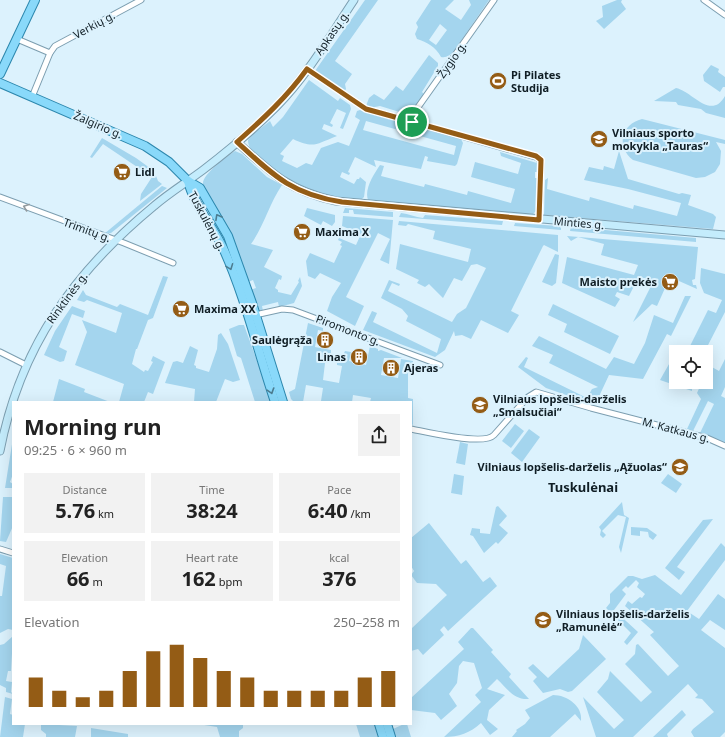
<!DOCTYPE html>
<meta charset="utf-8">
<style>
:root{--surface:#fff;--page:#f2f2f2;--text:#222;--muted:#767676;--accent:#945c15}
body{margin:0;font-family:"Noto Sans",sans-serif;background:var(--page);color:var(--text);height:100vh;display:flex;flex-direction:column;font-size:15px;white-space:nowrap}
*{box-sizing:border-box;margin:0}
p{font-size:13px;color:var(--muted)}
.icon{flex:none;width:22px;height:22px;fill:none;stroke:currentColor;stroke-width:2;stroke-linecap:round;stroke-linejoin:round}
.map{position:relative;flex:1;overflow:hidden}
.side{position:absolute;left:12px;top:401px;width:400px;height:324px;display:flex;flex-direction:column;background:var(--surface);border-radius:0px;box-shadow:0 4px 16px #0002}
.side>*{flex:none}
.buttons{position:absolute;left:669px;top:345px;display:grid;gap:8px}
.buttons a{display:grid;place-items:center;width:44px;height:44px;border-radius:0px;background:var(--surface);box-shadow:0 4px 16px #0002;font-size:20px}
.pin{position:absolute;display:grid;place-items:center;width:34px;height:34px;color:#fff;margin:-17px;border:2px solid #fff;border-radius:50%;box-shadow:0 1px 4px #0007}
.round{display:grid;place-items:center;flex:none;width:42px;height:42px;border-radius:0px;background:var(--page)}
.summary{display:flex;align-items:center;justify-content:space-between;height:68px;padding:0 12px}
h1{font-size:22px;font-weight:700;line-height:30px}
.figures{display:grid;grid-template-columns:repeat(3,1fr);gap:6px;height:68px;padding:4px 12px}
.figures div{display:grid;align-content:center;border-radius:0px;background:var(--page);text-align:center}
.figures b{font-size:20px;font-weight:700}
.figures small{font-size:11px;font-weight:400}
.figures p{font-size:11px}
.chart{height:112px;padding:8px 12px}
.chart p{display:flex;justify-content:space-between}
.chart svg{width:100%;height:72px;margin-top:4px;stroke:var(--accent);stroke-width:6}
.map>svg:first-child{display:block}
</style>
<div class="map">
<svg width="725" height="737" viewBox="0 0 725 737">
<rect width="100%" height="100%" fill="#dcf2fd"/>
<g fill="#a4d5ee" fill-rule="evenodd">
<path d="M365 0H378L335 61 352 74 345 84 346 89 344 92 315 71Z"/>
<path d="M431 0H454L445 9 461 20 471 5 469 0H489L454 51C450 55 447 58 441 57 436 47 427 42 417 39L415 34 418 27 416 23ZM440 24 447 30 436 45 429 40Z"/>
<path d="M617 0H622L621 2 626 9 604 29 596 21 603 17 602 6Z"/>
<path d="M429 55 438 63V66L422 92 424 94 408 118 404 117 406 114 380 106 370 108 366 106 369 98 374 94 384 100 396 86 403 91Z"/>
<path d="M711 65 719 69 718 72 725 77V87H723L720 92 704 81 703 75Z"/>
<path d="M309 80 338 101 340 98 350 105 351 109 343 129 340 128 346 113 337 109 330 123 333 125 332 127 324 124 322 129 337 136C316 144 314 149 293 139L280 154 284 156 282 161 297 168 306 163 312 165 321 148 338 142 349 146 360 120 355 117 357 111 360 110 461 139 463 143 457 164 455 166 427 161 428 157 425 156 421 169 374 160 376 167 355 157 348 172 350 173 349 175 342 172 340 177 354 184 357 179H359L360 177 366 182 364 197 361 200C324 198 289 184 262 160 255 154 248 149 248 140L253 134 270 121 273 127 283 117ZM366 121 456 146 454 155 363 130Z"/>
<path d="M676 88C692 91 711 121 725 96V118L706 113 701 109 678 105 676 102 654 101Z"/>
<path d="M642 119 725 140V144L716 142 721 151 720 164 715 172 705 177 696 178 633 160C616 147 621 124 642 119Z"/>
<path d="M102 138 136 158 154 171 158 181 162 184 140 201 141 194 152 177 103 144 92 158 90 157Z"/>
<path d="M235 151 242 154 267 177 282 185C269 204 264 226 251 244L273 250 264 267 282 276 281 280 279 279 275 288 278 290V292L291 295 299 282 298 281 300 277 302 286 294 303 279 307 278 302 262 306 263 311 257 309 250 290 256 288 253 280 248 282C240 258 232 234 219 212 214 205 202 191 203 183 203 174 228 155 235 151Z"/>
<path d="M619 151 628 179 679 194 682 193 691 195 688 205 713 214 716 217 713 229 544 215 545 180 548 178 547 189 589 201 590 197 633 209 634 205 677 216 681 203 628 189 584 180 589 167 603 170 604 166 614 169Z"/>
<path d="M500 152 537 163V172H535V178H537L536 211 533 214C522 213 508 216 499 211L371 201 368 200C364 189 374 174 380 165L384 166 381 176 424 187 425 184 467 195 468 191 511 203 515 189 471 177 475 162 518 174 521 163 501 156Z"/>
<path d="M162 186 167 188 111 233 104 234Z"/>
<path d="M307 208 335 215V222L332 226 323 221 321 225 304 216Z"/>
<path d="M345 208 393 212V217L354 214 353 210H349V213H343Z"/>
<path d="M401 213C409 214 415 217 423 218L425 215 503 221 502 225 399 217Z"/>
<path d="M343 216 393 220 389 264 380 260 390 239 378 233 346 297 364 306 355 326 327 311 332 297 341 283 320 273 315 279 308 276 306 261 310 253 334 263 342 246 340 245 342 242 338 240 339 238 356 245 361 234 342 226Z"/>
<path d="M399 221 558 235V252L544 245 543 246 511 311 519 315 508 333 481 320 471 339 462 335 455 336 454 331 445 350 435 357 363 330 372 311 377 313 373 322 437 353 441 339 406 321 408 316 402 309 381 298 389 280 400 284 399 286 392 283 388 291 452 322 457 314 466 308 486 268 477 264 471 265 462 281 454 278 443 298 429 284 425 287 417 283 419 280 396 269 400 244 468 262 471 249 433 239 435 231 408 224 406 226 398 225Z"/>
<path d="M515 223 559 226 561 228V230L514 226Z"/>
<path d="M571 227 696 238V242L570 231Z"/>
<path d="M567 236 698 247 695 279 692 280 693 285H696L697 289 670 277 657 306 652 304 633 322 653 282 639 276 629 296 617 292 615 296 620 299 615 307 562 283 567 257 634 275 638 265 601 255 604 244 578 237 571 241Z"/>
<path d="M555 254 559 255 556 283 552 286 542 282Z"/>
<path d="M701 268 725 274V312L707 347 704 345 700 352H687L708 310 716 313 722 300 704 293 700 283Z"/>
<path d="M163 276 168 277 153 318 148 320 137 349H136L132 364 144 372 145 370 148 371 153 362 151 361 153 356 165 362 153 394 148 392 144 402H119L124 384 75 365 87 332 82 320 116 333 122 313 87 300 84 302 77 300 83 290 86 295 117 307 120 304 148 315Z"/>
<path d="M685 296H691L671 336 667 334 643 379 609 375 595 405 546 388 518 367 526 357 528 358 524 367 587 398 592 389 598 387 549 363 553 355 532 346 539 336 606 369 614 357 634 364 645 343 654 315 673 323Z"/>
<path d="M553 304 619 336 610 354 564 332 567 324 548 315Z"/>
<path d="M72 306 85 311 83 318 72 314 59 347 67 351 64 361 60 362 44 355 55 331Z"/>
<path d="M308 323 323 328V331L318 330 315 347 331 350V363H325L323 380 339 383 342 366 337 365V359L334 357 342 358 345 351 351 352 349 361 366 365 370 346 378 349V351L381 350 402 358H384L381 375 398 378 401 359 413 361V372L408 373V398L413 399V425L411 424V402H370L371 398 353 395 352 402H323L321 401 323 388 306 385 303 402H294L291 399 289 392 295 389Z"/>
<path d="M239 325H244L272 402H255L241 358 237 356 229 329Z"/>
<path d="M221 333 228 344 240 380 233 382 225 379 216 402H194L195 389 165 383 173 362 177 361 183 363 190 346 198 350 194 365 196 366V368L209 372 217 349 218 335Z"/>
<path d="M673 357H676V382H685L684 385 692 389V391L660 380Z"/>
<path d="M725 359V387L721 396 725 398V444L700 433 714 404 708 401 693 431 687 429 701 399 697 393 702 382H706V374L710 366 719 371Z"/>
<path d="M59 379 85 389 84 392 110 402H53Z"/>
<path d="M515 424 524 431 511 448 502 441Z"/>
<path d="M529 429 540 437 522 462 511 453Z"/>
<path d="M13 438V474L10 482 13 484V488H5Z"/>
<path d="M460 442 468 444 465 465 456 463Z"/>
<path d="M454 474 464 476 462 495 451 493Z"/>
<path d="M668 474 682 484 676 493 661 483Z"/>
<path d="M3 497H13V526L6 542 0 541Z"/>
<path d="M622 502 624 515 629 518 621 553 619 547 626 517 618 515 602 531 606 535 603 538 600 535 601 530 599 527Z"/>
<path d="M498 506 507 516 499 525 508 533 498 544 496 542 484 553 473 536 470 535 472 528 480 529V533L490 534 496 507Z"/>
<path d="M713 519 677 567 685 572 679 580 665 568 703 520Z"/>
<path d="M429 523 461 564 466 560 483 582 490 577 497 586 448 631 444 626 440 630 444 635 423 655 418 649 411 651V629L447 595 436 584 417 583 411 575 414 571 411 566V538Z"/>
<path d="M631 527 647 528 657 535 653 540 649 537 648 532 640 531V536L631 535Z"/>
<path d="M721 543 725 547V560L687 611 699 619 718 594 725 599V630L710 620 701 630 725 648V732L720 737H694L691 732 693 729 714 712 702 699 695 698 698 695 688 684 633 737H596L583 697 614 729 624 720 597 692 608 679 610 671 641 702 652 692 625 664 635 654 636 645 638 644 668 676 679 666 650 635 654 632 625 606 628 601 632 604 640 597 642 598 645 594 637 587 639 583 636 580 628 588 626 586 622 590 626 594 614 610 638 632 627 645 624 642 631 633 606 608 610 603V594L628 576H633L642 579 655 575 681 595Z"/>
<path d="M0 554 13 558V630L8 629 0 633V596H2L6 566 0 564Z"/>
<path d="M471 628H473L493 650 491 652 511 674 509 677 529 699C513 700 507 688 497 679L487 689 505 695 489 710 487 720 498 729 490 735 481 723C470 733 459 737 444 737L481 702 475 695 482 688 474 663 463 661 459 666 457 683 449 694 457 706 441 720 435 713 411 710V698L464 649 458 642Z"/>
<path d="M583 635 606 659 572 691 568 692 560 689 543 693 533 681 537 677 528 668 533 664 548 678 579 649Z"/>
<path d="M13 636 11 671H8L6 681 12 682 11 692 13 694 6 692V688L0 685V645L4 644Z"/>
<path d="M553 695C567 695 583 706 581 721L575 714 550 737H512L517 731 516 730 525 724 530 718 525 710Z"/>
<path d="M5 697 12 699 10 714 13 715V724H25L23 737H0Z"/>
<path d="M682 710 686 715 667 734 668 737H653Z"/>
<path d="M41 724 77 726 75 737H46V734L41 730Z"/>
<path d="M198 724H243V728L239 731V737H220L217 727Z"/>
<path d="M356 724H376L380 737H360Z"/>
<path d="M404 724H407L411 737H395L393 729Z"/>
<path d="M91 728 128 734V737H91Z"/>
</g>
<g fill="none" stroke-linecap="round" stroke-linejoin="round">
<defs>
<g id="street">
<path d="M704 0 725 15"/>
<path d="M17 39 50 53"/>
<path d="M307 69 366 109 539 158 541 164 539 220"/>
<path d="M32 97 50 53 55 46 141 0"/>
<path d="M412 122 416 110 494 0"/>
<path d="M0 197 124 243 173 263"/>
<path d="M255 315 282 309 293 310 440 365"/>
<path d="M0 352 26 365"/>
<path d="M411 429C427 432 484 446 494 435L528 397 536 392 591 408 707 438 725 446"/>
<path d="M0 549 13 553"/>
</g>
<g id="secondary">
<path d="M237 142C271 173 289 191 336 201L725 235"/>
<path d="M0 451C20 347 74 272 154 206 169 193 187 182 203 170 228 151 253 130 276 107 307 76 330 36 354 0"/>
</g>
<g id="primary">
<path d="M0 74 35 0"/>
<path d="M0 83 145 146 169 162 188 181 200 188 228 236 252 303 283 402"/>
<path d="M188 181C194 205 212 225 223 248 245 296 258 352 275 402"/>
<path d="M379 724 383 737"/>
<path d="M387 724 391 737"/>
</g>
</defs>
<use href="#street" stroke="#7c9eb0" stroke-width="7"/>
<use href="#secondary" stroke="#7c9eb0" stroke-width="9"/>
<use href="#primary" stroke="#2c87ad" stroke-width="10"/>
<use href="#street" stroke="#fff" stroke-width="5"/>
<use href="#secondary" stroke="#c4ecfc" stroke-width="7"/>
<use href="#primary" stroke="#89d9fa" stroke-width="8"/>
</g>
<defs><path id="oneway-chevron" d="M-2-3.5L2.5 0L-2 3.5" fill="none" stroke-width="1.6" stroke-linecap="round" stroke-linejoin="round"/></defs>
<use stroke="#939a9d" href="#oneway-chevron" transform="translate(26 207) rotate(-160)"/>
<g stroke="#4c7c90">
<use href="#oneway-chevron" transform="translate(218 217) rotate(-119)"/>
<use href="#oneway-chevron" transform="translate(230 267) rotate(69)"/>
<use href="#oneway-chevron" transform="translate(271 391) rotate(72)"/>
</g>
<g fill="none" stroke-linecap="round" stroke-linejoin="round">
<defs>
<path id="route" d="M307 69 366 109 536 156 541 160 539 220 342 202C291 194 273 175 237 142 263 119 287 97 307 69Z"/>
</defs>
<use href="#route" stroke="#fff" stroke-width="8"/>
<use href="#route" stroke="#945c15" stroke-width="5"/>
</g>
<defs>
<symbol id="stadium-disc" viewBox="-11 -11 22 22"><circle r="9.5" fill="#945c15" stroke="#dcf2fd"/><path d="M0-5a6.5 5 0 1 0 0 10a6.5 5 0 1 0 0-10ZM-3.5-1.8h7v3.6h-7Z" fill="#fff"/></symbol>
<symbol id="school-disc" viewBox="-11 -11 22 22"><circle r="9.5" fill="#945c15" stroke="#dcf2fd"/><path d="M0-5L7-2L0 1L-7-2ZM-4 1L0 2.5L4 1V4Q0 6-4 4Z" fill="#fff"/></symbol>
<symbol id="supermarket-disc" viewBox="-11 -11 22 22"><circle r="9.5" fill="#945c15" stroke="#dcf2fd"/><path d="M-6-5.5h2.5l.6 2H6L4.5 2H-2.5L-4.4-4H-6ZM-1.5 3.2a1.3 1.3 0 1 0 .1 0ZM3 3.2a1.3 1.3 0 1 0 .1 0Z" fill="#fff"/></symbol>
<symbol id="building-disc" viewBox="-11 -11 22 22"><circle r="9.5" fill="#945c15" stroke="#dcf2fd"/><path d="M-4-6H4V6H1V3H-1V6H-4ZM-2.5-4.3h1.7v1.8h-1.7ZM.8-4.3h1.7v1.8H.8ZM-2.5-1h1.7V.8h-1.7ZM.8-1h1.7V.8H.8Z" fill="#fff"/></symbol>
</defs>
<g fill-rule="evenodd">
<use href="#stadium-disc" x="488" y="71" width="20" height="20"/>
<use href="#school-disc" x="589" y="129" width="20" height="20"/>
<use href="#supermarket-disc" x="112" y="162" width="20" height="20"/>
<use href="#supermarket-disc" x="292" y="222" width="20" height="20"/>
<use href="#supermarket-disc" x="660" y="272" width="20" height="20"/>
<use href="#supermarket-disc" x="171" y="299" width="20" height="20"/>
<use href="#building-disc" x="315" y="330" width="20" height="20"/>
<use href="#building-disc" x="349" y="347" width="20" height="20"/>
<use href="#building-disc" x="381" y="358" width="20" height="20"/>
<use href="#school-disc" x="470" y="395" width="20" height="20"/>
<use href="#school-disc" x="670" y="457" width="20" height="20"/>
<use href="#school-disc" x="533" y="610" width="20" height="20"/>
</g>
<g text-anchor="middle" stroke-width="4" stroke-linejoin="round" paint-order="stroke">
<g font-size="11" fill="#101e25" stroke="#dcf2fd">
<text transform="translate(94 25) rotate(-28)" y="4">Verkių g.</text>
<text transform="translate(332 33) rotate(-55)" y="4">Apkasų g.</text>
<text transform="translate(452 60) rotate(-55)" y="4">Žygio g.</text>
<text transform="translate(98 125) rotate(23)" y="4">Žalgirio g.</text>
<text transform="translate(207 221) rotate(62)" y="4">Tuskulėnų g.</text>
<text transform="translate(579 223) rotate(5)" y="4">Minties g.</text>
<text transform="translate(87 230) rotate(20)" y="4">Trimitų g.</text>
<text transform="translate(67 298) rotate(-54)" y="4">Rinktinės g.</text>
<text transform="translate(348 330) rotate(21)" y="4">Piromonto g.</text>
<text transform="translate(676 430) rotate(15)" y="4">M. Katkaus g.</text>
</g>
<g font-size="11" font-weight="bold" fill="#101e25" stroke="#dcf2fd" text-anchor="start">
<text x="511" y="79">Pi Pilates<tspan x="511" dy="13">Studija</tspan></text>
<text x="612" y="137">Vilniaus sporto<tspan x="612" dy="13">mokykla „Tauras“</tspan></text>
<text x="135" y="176">Lidl</text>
<text x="315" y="236">Maxima X</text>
<text x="657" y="286" text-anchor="end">Maisto prekės</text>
<text x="194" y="313">Maxima XX</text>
<text x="312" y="344" text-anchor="end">Saulėgrąža</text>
<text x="346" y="361" text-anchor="end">Linas</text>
<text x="404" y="372">Ajeras</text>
<text x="493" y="403">Vilniaus lopšelis-darželis<tspan x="493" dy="13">„Smalsučiai“</tspan></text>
<text x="667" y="471" text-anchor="end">Vilniaus lopšelis-darželis „Ąžuolas“</text>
<text x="556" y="618">Vilniaus lopšelis-darželis<tspan x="556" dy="13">„Ramunėlė“</tspan></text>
</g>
<g font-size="13" font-weight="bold" fill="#101e25" stroke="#dcf2fd">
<text x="583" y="492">Tuskulėnai</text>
</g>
</g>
</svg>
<div class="buttons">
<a><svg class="icon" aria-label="locate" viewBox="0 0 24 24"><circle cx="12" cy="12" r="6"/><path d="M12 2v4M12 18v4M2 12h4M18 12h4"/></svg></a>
</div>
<div class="pin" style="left:412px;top:122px;background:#1e9e55"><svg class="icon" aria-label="arrive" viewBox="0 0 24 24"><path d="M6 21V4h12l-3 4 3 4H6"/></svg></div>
<section class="side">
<div class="summary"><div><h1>Morning run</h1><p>09:25 · 6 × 960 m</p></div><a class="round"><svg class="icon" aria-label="share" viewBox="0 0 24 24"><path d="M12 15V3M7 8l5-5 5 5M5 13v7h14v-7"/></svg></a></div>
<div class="figures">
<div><p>Distance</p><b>5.76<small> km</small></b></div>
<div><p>Time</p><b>38:24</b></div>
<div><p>Pace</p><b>6:40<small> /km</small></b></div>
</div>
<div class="figures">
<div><p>Elevation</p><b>66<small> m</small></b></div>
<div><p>Heart rate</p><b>162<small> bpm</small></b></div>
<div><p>kcal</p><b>376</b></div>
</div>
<div class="chart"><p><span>Elevation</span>250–258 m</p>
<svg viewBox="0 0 160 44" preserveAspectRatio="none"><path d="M5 44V26M15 44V34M25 44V38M35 44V34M45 44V22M55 44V10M65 44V6M75 44V14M85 44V22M95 44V26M105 44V34M115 44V34M125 44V34M135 44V34M145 44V26M155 44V22"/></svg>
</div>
</section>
</div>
